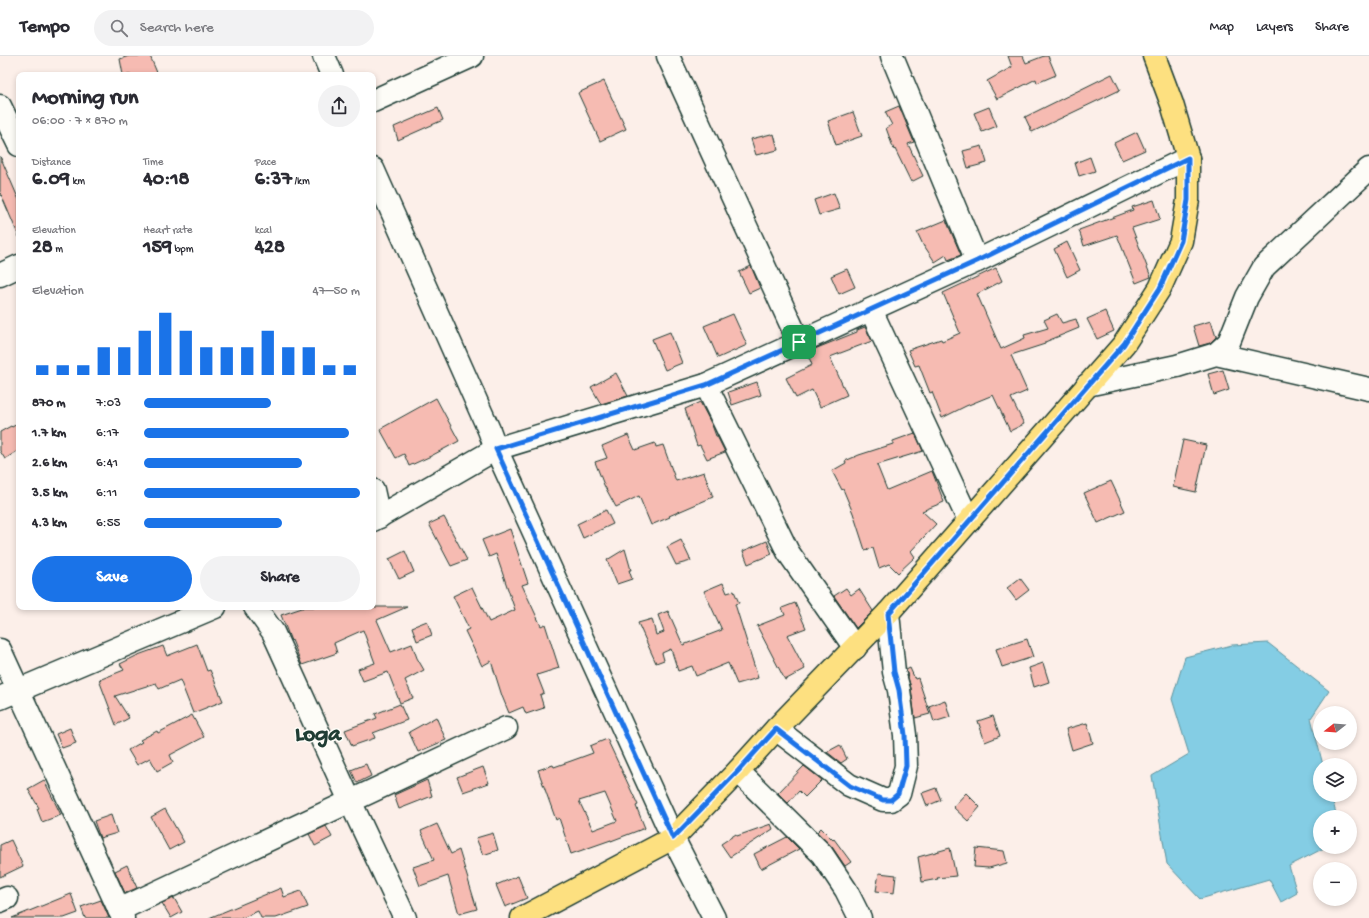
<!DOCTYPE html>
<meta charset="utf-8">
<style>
:root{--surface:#fff;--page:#f2f2f3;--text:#2b2b33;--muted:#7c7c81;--line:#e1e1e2;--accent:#1a73e8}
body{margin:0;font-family:"Gochi Hand",sans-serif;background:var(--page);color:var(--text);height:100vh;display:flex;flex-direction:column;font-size:15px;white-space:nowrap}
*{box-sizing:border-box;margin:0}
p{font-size:13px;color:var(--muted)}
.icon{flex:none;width:22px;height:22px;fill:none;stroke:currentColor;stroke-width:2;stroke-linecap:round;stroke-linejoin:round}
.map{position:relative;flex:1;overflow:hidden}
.sheet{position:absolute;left:16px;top:16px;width:360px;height:538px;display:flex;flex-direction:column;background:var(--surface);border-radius:8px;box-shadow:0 2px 6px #0003}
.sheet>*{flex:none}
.needle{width:26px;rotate:253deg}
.controls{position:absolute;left:1313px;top:650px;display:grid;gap:8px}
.controls a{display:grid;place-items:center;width:44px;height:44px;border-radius:50%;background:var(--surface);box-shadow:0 2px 6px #0003;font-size:20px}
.pin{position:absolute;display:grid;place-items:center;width:34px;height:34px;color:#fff;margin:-17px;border-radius:8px;box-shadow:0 2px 6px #0006}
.round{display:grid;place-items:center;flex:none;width:42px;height:42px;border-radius:21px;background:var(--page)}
.summary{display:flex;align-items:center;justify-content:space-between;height:68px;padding:0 16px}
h1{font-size:22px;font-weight:700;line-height:30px}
.metrics{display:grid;grid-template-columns:repeat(3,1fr);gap:6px;height:68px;padding:4px 16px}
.metrics div{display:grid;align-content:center}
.metrics b{font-size:20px;font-weight:700}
.metrics small{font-size:11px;font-weight:400}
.metrics p{font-size:11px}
.chart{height:112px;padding:8px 16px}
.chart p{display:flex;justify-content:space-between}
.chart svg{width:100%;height:72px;margin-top:4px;stroke:var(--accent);stroke-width:6}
.cta{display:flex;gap:8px;margin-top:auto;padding:8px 16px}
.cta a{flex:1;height:46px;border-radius:24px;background:var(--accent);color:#fff;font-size:16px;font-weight:700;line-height:46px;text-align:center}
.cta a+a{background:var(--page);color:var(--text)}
ul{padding:0 16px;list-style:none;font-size:13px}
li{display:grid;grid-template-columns:64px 48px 1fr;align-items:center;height:30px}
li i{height:10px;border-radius:5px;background:var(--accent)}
header{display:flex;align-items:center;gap:24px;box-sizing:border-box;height:56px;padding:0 20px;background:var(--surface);border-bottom:1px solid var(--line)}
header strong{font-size:19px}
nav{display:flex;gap:22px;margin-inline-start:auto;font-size:14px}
.search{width:280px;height:36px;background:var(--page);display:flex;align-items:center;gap:10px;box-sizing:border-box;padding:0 14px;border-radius:22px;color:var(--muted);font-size:15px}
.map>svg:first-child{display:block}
</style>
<header>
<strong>Tempo</strong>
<div class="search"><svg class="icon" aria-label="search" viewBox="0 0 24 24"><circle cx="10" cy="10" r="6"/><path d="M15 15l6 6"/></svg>Search here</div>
<nav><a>Map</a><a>Layers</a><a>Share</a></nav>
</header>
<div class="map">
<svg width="1369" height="862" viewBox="0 0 1369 862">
<rect width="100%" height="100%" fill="#fcefe9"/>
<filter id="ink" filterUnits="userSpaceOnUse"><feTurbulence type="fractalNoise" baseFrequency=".025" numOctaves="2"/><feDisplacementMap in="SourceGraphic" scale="8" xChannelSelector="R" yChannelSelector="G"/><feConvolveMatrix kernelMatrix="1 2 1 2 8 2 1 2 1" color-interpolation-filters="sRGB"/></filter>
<g filter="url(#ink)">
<path fill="#84cde4" stroke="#5c939e" d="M1268 587 1329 635 1311 662 1323 709H1320V739H1331L1337 761H1320V791H1326L1289 810 1297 837 1281 846 1269 823 1200 843 1167 808 1152 720 1189 698 1172 643 1185 601 1232 589Z"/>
<g fill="#f6bbb2" stroke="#1f3d34" fill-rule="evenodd">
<path d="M129 0H150L158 19H123L120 3Z"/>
<path d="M1008 0H1023L1026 7 1044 0H1048L1056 19 1037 27 1036 23 997 43 987 25 1012 11Z"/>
<path d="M1112 18 1120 34 1032 76 1025 61Z"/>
<path d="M604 25 626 73 600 85 578 37Z"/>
<path d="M899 50 914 86 908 88 923 120 911 126 895 93 894 94 886 72 892 69 885 56Z"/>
<path d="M989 51 997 70 982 76 974 57Z"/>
<path d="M438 52 443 64 398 84 394 71Z"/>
<path d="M853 56 862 80 836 89 828 65Z"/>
<path d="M1137 76 1145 94 1122 104 1114 87Z"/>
<path d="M771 78 772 79 774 78 778 94 756 99 751 83Z"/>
<path d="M982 90 987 107 968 112 963 95Z"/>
<path d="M0 100 19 144V181L0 136Z"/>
<path d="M1090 101 1095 115 1079 120 1075 107Z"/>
<path d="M834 137 840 153 819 159 814 144Z"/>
<path d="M1154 144 1160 163 1132 172 1151 221 1136 227 1117 179 1084 190 1079 174 1133 154 1132 151Z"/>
<path d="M946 164 961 199 948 204 946 199 935 206 925 191H924L917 176Z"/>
<path d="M1067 186 1080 214 1067 221 1054 193Z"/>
<path d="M751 210 760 232 749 237 739 216Z"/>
<path d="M996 212 1002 225 977 238 1001 293 1025 282 1024 279 1048 272 1044 264 1057 258 1062 267 1076 263 1079 272 1045 286V288L1011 299 1027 335 1011 342 1024 368 1010 375 993 339 966 350 942 362 932 336 930 337 919 309 915 310 908 294 941 283 942 285 960 277 943 237Z"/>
<path d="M847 213 855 231 839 238 831 220Z"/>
<path d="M1105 255 1114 275 1097 283 1087 263Z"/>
<path d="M733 258 747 289 718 302 704 270Z"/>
<path d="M1211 265 1216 281 1210 287 1199 290 1193 270Z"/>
<path d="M865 271 872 285 830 301 847 339 820 351 812 334 796 342 786 322 812 309 807 296 857 276V274Z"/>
<path d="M670 276 682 307 665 314 652 283Z"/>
<path d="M1223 314 1229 334 1214 339 1208 318Z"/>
<path d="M616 317 628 340 601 348 591 331Z"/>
<path d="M757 326 761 339 732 349 728 336Z"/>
<path d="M436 342 459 385 431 400 409 410 404 398 396 402 380 373Z"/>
<path d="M700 346 712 369 716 380H717L725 396 707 403 700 389 697 390 685 353Z"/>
<path d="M19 367V394L5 403 0 395V376L11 370 12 371Z"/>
<path d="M915 377 923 395 877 409 887 434 932 415 944 446 922 455 936 468 911 495 915 501 898 517 889 508 879 512 873 492 865 494 853 457 843 433 842 434 832 415 846 407 845 405 859 399 893 388V385Z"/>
<path d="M628 379 635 394 655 387 656 391 663 389 676 425 704 416 713 441 669 460 670 461 651 469 639 440 616 451 604 429 595 406 607 402 602 390Z"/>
<path d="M1183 384 1206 389 1196 436 1173 431Z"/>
<path d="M1111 425 1125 455 1098 467 1084 437Z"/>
<path d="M606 454 613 468 583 482 577 468Z"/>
<path d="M444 461 467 504 451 510 429 468Z"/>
<path d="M510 473 528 527 522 529 541 570 545 568 559 612 537 619 544 637 540 639 544 652 526 658 523 651 509 657 502 640 491 605 482 610 465 575 469 573 453 540 472 531 489 566 515 554 496 498 489 501 482 484Z"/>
<path d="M681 484 691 505 676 509 667 491Z"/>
<path d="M767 485 772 498 748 508 743 495Z"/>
<path d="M625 493 631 514H629L632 523 617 528 607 504Z"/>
<path d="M405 495 414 516 399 523 389 503Z"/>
<path d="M1020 522 1029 534 1016 544 1007 532Z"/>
<path d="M723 527 727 537 734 535 739 547 735 548 758 622 737 628 728 607 696 620 692 610 678 615 671 593 662 597 664 604 656 607 638 567 652 563 656 579 664 576 658 559 668 555 683 589 722 574 704 535Z"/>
<path d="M846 532 851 539 859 533 873 555 856 572 834 540Z"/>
<path d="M795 547 806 572 787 579 805 613 785 624 757 570 785 559 782 552Z"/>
<path d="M305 551H407L377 564 391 596 412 588 417 602 424 614 405 624 413 642 400 647 388 616 363 625 358 613 375 607 363 574 334 587 337 597 302 609 292 584 291 585 281 559Z"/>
<path d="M427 565 432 579 417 585 412 571Z"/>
<path d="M1027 583 1033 601 1002 611 996 593Z"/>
<path d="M197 588 207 615 210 614 223 645 193 657 180 624 159 633 156 627 115 640 129 662 116 669 99 624 124 614 120 608 138 599 163 590 167 600Z"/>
<path d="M1043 607 1049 626 1034 631 1029 612Z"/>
<path d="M910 612 915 623 918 622 930 658 915 662 911 632 906 614Z"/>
<path d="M945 644 950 661 934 666 929 650Z"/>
<path d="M400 648 407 664 373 677 375 682 352 690 345 674 377 662 375 658Z"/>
<path d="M192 659 204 681 170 699 173 706 157 715 150 702 137 709 128 694 142 686 140 684 157 675 158 677Z"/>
<path d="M993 660 1000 680 985 686 978 665Z"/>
<path d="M436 661 446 684 418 696 409 676Z"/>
<path d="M1087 667 1093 687 1072 694 1066 673Z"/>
<path d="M70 672 76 687 62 692 56 678Z"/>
<path d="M607 683 638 749 636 750 645 772 611 785V784L571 798 559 762 556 764 538 714 553 709 554 711 571 705 593 697 590 690ZM605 737 617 765 593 774 579 745Z"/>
<path d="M840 689 847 703 841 707 827 696Z"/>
<path d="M366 708 371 720 357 727 351 714Z"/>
<path d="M804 710 822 724 805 741 799 735 788 747 778 737Z"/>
<path d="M483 711 489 727 463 736 457 721Z"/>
<path d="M44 724 61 759 42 766 37 753 39 752 28 733Z"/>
<path d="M427 724 432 740 399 753 394 739Z"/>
<path d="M936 732 941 744 927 750 922 737Z"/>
<path d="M966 737 980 751 968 765 953 751Z"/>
<path d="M165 753 184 786 169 794 151 761Z"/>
<path d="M111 759 117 777 100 782 94 765Z"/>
<path d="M437 768 451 798 459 794 477 853 459 858 448 820 420 830 413 811 434 804 421 775Z"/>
<path d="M771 768 773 773 730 801 721 788 736 778 737 780Z"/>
<path d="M326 770 332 781 315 790 309 778Z"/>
<path d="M821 772 833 784 834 783 851 806 845 810 832 791 817 776Z"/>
<path d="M493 777 498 794 483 799 476 782Z"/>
<path d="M787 781 799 793 761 813 754 798Z"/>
<path d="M11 784 23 810 0 821V789Z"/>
<path d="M950 792 956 820 937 822 938 823 922 826 918 801Z"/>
<path d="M976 792 1004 795 1007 807 989 812 974 811Z"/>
<path d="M127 809 137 832 125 837 115 815Z"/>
<path d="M879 817 896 819 894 837 876 835Z"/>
<path d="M518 820 527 842 505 851 496 829Z"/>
<path d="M281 832 284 841 301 835 308 851 276 862H261L258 855 242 862H209Z"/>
<path d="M71 838 78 857 64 862H12Z"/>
<path d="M174 842 182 856 171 862 162 847Z"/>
<path d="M101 844 109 862H85L81 851Z"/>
</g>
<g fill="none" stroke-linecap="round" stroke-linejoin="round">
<defs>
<g id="minor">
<path d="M324 0 332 19"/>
<path d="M668 0 799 286"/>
<path d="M892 0 977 205"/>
<path d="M373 45 472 0"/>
<path d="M0 50 19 89"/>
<path d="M373 113 489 374 496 393 673 782 714 862"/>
<path d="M0 219 19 210"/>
<path d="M871 254 969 465"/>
<path d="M1216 298 1229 286 1247 241 1264 211 1369 113"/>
<path d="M706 329 788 496 855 592"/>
<path d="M1087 329 1177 310 1216 298 1369 333"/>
<path d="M373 434 379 461"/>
<path d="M373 464 496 393 706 329 977 205 1188 102"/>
<path d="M255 551 273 576 350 745 405 862"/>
<path d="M0 594 123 862"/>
<path d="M0 642 215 551"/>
<path d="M776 673 849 729 883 744H891L899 738 906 710 905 679 899 634 894 616 888 557"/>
<path d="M738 715 822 798 846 834 860 862"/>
<path d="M0 845 7 842"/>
<path d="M119 854 506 672"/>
</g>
<path id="major" d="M522 862 673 782 738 715 776 673 888 557 1124 288 1160 232 1181 185 1188 144V102L1172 48 1154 0"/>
</defs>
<use href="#minor" stroke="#1f3d34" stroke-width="25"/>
<use href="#major" stroke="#1f3d34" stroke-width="25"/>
<use href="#minor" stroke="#fdfcf7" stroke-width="22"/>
<use href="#major" stroke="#fde080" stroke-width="22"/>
</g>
</g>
<g fill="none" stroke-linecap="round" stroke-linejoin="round" filter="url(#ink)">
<defs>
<path id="route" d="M1188 102V144L1181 185 1160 232 1124 288 888 558 894 616 899 634 905 679 906 710 898 738 891 744H883L850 730 776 673 738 715 673 782 496 393 706 329 977 205Z"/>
</defs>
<use href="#route" stroke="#fff" stroke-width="8"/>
<use href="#route" stroke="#1a73e8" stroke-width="5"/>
</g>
<g text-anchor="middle" stroke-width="3" stroke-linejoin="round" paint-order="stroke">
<g font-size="23" font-weight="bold" fill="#1f3d34" stroke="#fdfcf7">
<text x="318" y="684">Loga</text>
</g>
</g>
</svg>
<div class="controls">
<a><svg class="needle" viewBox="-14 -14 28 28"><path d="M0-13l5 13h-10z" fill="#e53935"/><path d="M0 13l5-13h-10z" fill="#7c7c81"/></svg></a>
<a><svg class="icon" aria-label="layers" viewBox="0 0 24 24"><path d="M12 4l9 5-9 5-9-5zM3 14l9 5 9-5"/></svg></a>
<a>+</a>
<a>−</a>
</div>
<div class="pin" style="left:799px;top:286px;background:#1e9e55"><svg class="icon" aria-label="arrive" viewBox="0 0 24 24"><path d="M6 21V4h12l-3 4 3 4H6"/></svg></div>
<section class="sheet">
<div class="summary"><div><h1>Morning run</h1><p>06:00 · 7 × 870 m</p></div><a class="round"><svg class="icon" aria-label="share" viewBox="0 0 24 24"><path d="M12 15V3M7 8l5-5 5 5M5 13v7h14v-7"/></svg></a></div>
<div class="metrics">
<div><p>Distance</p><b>6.09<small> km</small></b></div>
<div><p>Time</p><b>40:18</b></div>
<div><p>Pace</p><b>6:37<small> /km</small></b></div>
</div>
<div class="metrics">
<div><p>Elevation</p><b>28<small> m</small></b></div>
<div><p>Heart rate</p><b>159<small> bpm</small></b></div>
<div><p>kcal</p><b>428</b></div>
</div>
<div class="chart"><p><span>Elevation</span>47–50 m</p>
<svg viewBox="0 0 160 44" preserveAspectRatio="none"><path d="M5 44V38M15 44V38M25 44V38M35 44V27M45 44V27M55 44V17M65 44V6M75 44V17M85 44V27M95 44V27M105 44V27M115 44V17M125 44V27M135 44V27M145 44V38M155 44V38"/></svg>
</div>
<ul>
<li><b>870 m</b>7:03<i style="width:59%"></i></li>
<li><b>1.7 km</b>6:17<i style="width:95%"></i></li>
<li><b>2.6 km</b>6:41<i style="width:73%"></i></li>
<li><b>3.5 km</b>6:11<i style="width:100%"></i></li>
<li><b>4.3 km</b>6:55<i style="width:64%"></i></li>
</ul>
<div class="cta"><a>Save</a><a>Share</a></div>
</section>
</div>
